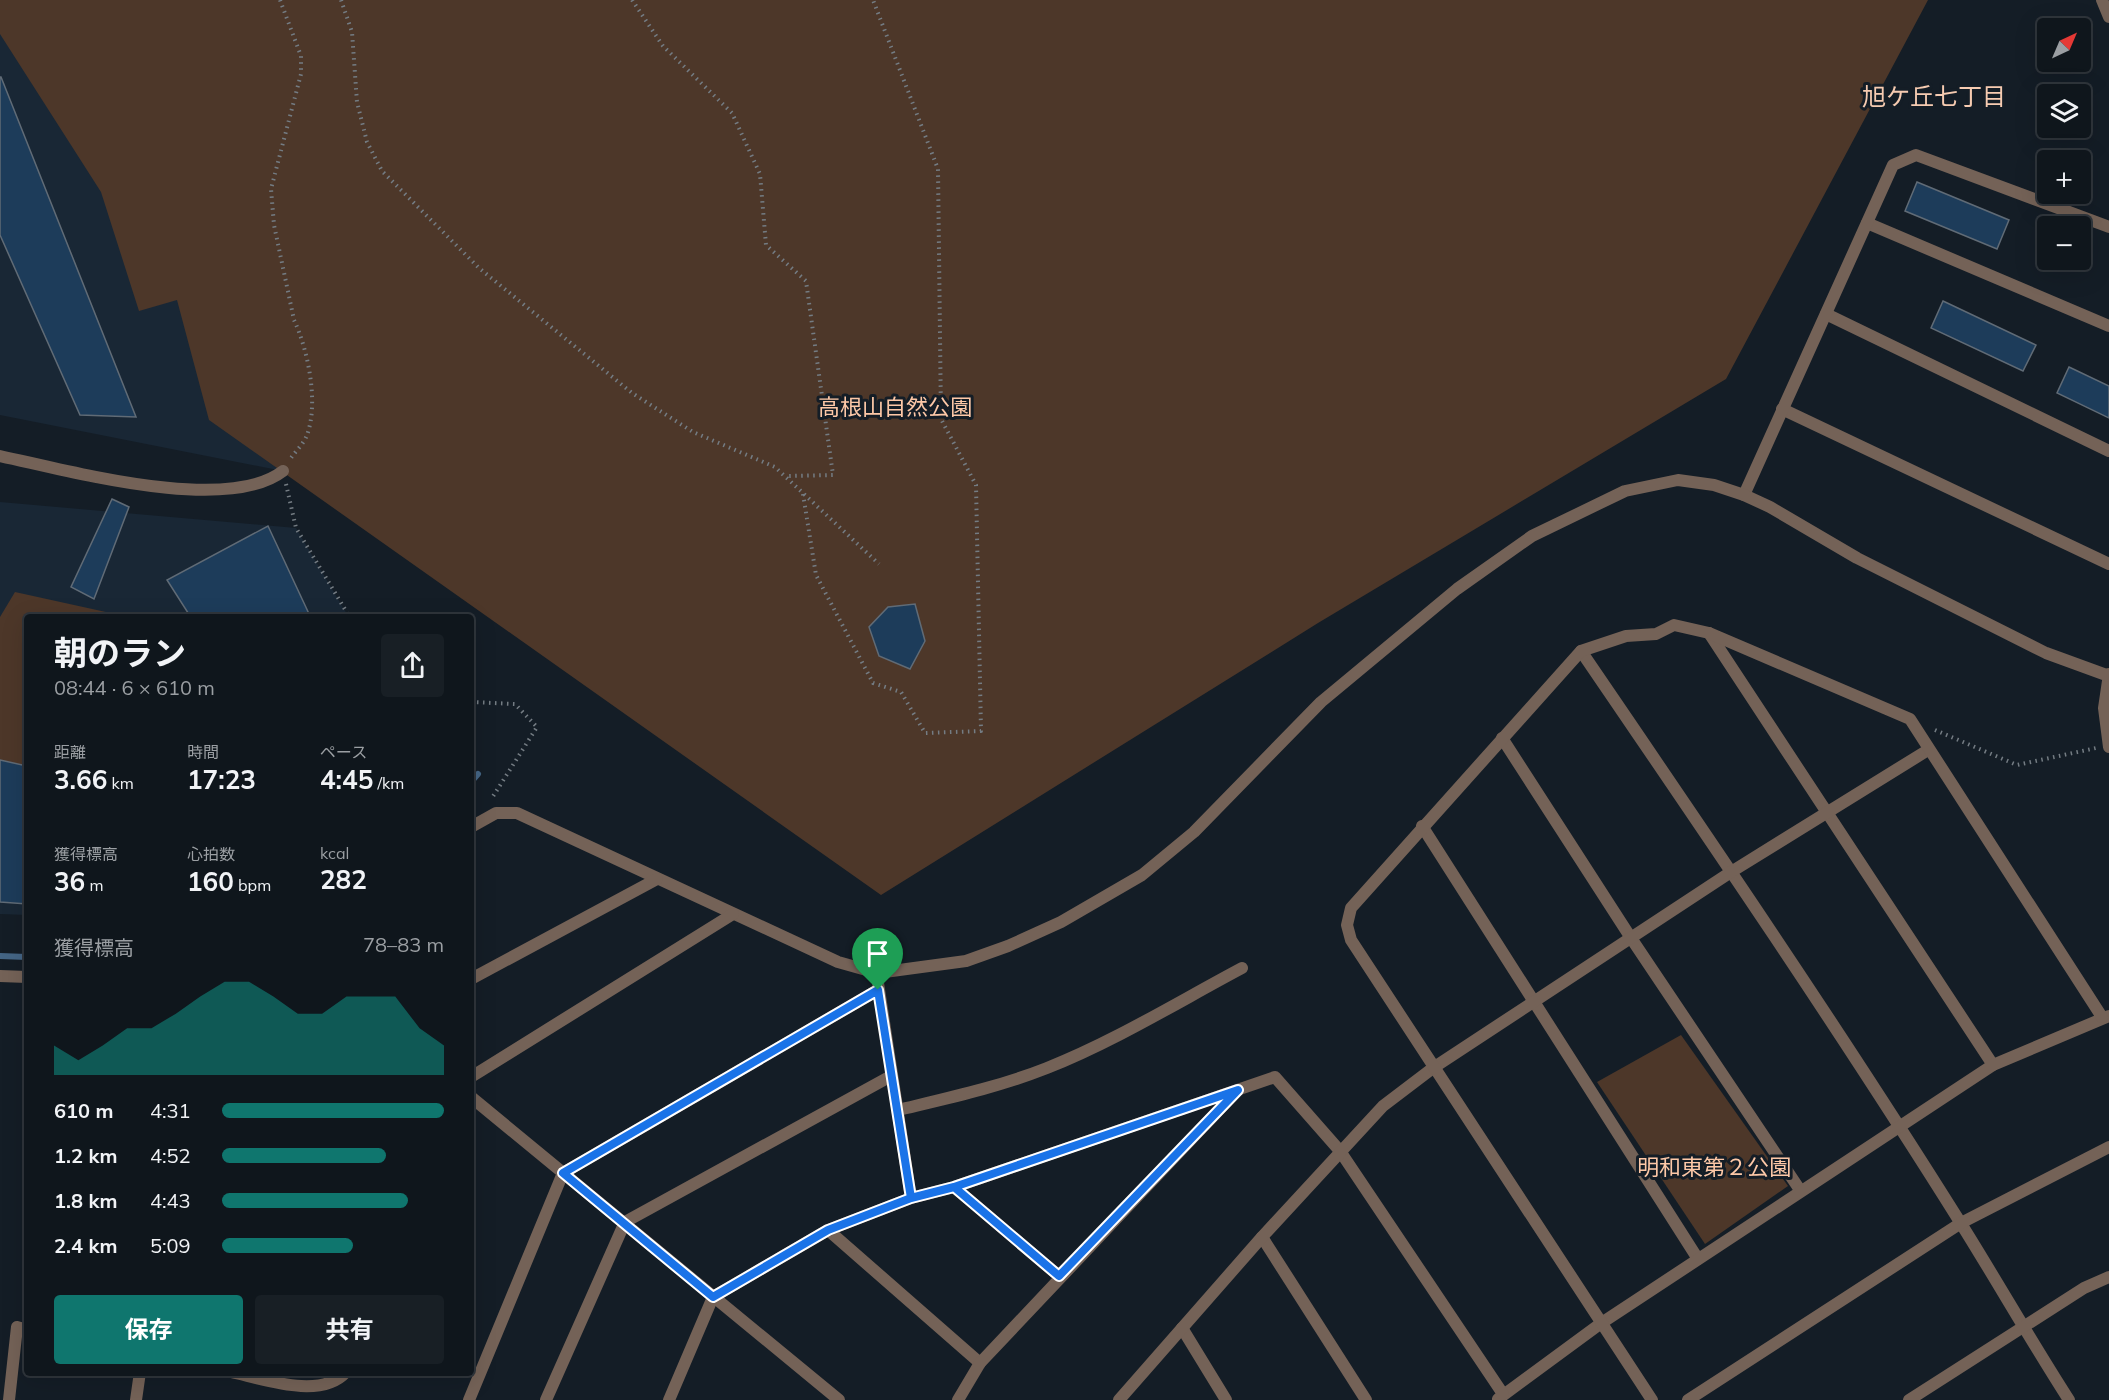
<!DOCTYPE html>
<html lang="ja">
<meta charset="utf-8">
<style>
:root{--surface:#0f161c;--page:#181f25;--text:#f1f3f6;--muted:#9b9fa3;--line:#2f353b;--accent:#0f766e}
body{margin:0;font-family:Mulish,"Noto Sans JP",sans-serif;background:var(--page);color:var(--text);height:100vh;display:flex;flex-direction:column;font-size:22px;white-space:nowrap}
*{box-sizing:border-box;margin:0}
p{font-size:20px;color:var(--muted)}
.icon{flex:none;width:33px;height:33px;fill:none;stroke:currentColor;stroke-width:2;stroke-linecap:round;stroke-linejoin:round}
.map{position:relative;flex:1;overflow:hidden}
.drawer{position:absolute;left:24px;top:614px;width:450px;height:762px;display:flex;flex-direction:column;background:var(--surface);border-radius:6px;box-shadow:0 6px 24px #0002,0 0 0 2px var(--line)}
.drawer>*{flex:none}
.needle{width:39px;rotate:44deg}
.buttons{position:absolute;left:2037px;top:18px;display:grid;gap:12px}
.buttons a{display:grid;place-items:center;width:54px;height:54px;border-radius:6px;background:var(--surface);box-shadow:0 6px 24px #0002,0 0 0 2px var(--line);font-size:30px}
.pin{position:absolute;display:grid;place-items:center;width:51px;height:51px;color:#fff;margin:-62px -26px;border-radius:50% 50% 50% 0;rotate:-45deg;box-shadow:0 0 6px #0007}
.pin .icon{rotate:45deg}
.round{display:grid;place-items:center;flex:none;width:63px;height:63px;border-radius:6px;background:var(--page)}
.head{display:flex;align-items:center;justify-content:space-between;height:102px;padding:0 30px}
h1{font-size:33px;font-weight:700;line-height:45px}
.figures{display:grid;grid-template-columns:repeat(3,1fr);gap:9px;height:102px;padding:6px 30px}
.figures div{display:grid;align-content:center}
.figures b{font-size:26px;font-weight:700}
.figures small{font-size:16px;font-weight:400}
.figures p{font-size:16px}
.chart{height:168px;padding:12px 30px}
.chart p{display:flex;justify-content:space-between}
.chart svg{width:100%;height:108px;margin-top:6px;fill:var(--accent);opacity:.7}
.primary-button{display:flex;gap:12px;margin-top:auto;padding:12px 30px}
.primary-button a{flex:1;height:69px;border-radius:6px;background:var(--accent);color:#fff;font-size:24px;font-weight:700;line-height:69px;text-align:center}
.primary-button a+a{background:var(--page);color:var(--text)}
ul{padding:0 30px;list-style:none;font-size:20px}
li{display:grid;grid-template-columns:96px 72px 1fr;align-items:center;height:45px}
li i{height:15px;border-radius:8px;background:var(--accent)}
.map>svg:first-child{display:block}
</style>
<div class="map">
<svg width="2109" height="1400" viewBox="0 0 2109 1400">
<rect width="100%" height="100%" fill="#141d26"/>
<g fill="#192735">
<path d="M0 0 283 471 0 415Z"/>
<path d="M0 502 296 528 348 616H27V915L0 914Z"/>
</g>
<g fill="#4d3729">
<path d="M0 0H1928L1726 379 1318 623 881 895 209 420 177 300 139 311 101 192 0 34Z"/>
<path d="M15 592 124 616H27V766L0 760V617Z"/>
<path d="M1681 1035 1788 1186 1705 1244 1597 1082Z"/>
</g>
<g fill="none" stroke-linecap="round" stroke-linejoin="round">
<g stroke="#446585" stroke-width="6">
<path d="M471 782 478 774"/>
<path d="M0 956 27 957"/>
</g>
</g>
<g fill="#1d3c5a" stroke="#606b76" stroke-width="1.5">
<path d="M0 77H1L136 417 80 415 0 235Z"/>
<path d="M1917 182 2009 220 1997 249 1905 211Z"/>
<path d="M1943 301 2036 345 2023 371 1931 328Z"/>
<path d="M2069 367 2109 386V418L2057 393Z"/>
<path d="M112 499 129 507 94 599 71 587Z"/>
<path d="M268 526 310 616H190L167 580Z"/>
<path d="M915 604 925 641 910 669 879 656 869 627 888 607Z"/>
<path d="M0 760 27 766V904L0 902Z"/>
</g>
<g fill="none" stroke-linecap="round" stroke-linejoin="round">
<g stroke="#747c83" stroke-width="4" stroke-dasharray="1.5 4.5" stroke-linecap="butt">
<path d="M280 0 301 56V74L271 189 274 225 294 320C308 350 319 403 307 435 304 443 296 451 291 458"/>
<path d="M341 0 352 32 357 102 367 142 382 171 479 268 632 393 693 432 775 467 879 564"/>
<path d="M632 0 663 46 732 113 760 174 766 245 806 281 833 475 785 476"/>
<path d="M286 484 296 528 349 616"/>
<path d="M803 494 816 575 873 683 901 692 925 733 981 731 976 485 941 419 938 169 873 0"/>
<path d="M471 702 515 704 537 727 492 798"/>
<path d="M1935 730 2017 765 2096 748"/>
</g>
<g stroke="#746257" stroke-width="12">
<path d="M2102 0 2109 17"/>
<path d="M1867 223 2109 326"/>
<path d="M1826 314 2109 451"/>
<path d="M1782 409 2109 564"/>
<path d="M0 456C67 470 226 515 283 471"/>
<path d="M1744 495 1893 165 1916 155 2109 227"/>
<path d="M1709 633 1993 1065"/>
<path d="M1581 651C1710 840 1839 1029 1960 1222 1997 1281 2031 1341 2069 1400"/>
<path d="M2109 674 2104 708 2109 747"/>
<path d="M1502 738 1631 938 1800 1190"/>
<path d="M1422 826 1698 1259"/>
<path d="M471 827 496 813H517L838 962 877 973 966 961 1008 946 1061 922 1142 875 1194 832 1321 702 1457 589 1532 536 1625 491 1678 480 1714 485 1744 495 1770 507 1857 558 2046 653 2109 676"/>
<path d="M0 976 27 977"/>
<path d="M471 979 657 879"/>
<path d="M878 983 911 1198"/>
<path d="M471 1077 733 914"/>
<path d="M471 1097 839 1400"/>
<path d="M898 1110C948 1098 999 1087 1047 1068 1115 1041 1178 1002 1242 968"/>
<path d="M954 1187 1059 1276"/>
<path d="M828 1230 980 1363"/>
<path d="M1262 1237 1366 1400"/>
<path d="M1182 1328 1226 1400"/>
<path d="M231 1372C263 1379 321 1400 346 1372"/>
<path d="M1498 1399 1600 1324 1993 1065 2109 1016"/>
<path d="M9 1400 17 1327 27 1330"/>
<path d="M136 1400 140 1372"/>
<path d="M469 1400 563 1173 878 990"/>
<path d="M546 1400 625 1222 891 1076"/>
<path d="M669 1400 713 1297 828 1230 911 1198 954 1187 1275 1077 1340 1151 1503 1394"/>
<path d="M958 1400 980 1363 1235 1093"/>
<path d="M1119 1400 1262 1237 1383 1106 1433 1068 1731 872 1928 750"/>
<path d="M1652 1400 1351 940 1347 925 1351 908 1581 651 1626 636 1656 634 1674 625 1709 633 1910 719 2102 1017"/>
<path d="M1688 1400 1961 1223 2109 1147"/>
<path d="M1909 1400 2084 1288 2109 1277"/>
</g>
</g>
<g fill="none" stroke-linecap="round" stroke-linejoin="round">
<defs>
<path id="route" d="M878 990 911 1198 954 1187 1238 1090 1059 1276 954 1187 911 1198 828 1230 713 1297 563 1173 878 990"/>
</defs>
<use href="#route" stroke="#fff" stroke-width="12"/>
<use href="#route" stroke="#1a73e8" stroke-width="8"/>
</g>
<g text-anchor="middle" stroke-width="6" stroke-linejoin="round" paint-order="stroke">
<g font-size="22" fill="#fdc8a7" stroke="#141d26">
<text x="895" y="415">高根山自然公園</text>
<text x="1714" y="1175">明和東第２公園</text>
</g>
<g font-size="24" fill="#f6cbb1" stroke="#141d26">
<text x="1934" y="105">旭ケ丘七丁目</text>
</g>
</g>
</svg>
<div class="buttons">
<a><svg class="needle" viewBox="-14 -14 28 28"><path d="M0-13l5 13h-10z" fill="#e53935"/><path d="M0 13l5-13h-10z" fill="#9b9fa3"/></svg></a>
<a><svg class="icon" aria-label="layers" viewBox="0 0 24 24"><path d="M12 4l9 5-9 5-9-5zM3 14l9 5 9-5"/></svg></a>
<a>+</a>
<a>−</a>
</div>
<div class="pin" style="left:878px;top:990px;background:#1e9e55"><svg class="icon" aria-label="arrive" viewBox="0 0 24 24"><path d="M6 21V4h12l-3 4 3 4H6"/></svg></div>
<section class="drawer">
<div class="head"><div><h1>朝のラン</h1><p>08:44 · 6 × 610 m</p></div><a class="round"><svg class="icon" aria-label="share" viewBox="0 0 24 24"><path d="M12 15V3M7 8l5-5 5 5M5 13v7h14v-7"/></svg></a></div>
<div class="figures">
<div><p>距離</p><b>3.66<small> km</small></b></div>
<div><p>時間</p><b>17:23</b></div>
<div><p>ペース</p><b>4:45<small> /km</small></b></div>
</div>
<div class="figures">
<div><p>獲得標高</p><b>36<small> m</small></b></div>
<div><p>心拍数</p><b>160<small> bpm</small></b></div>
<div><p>kcal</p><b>282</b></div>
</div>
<div class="chart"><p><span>獲得標高</span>78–83 m</p>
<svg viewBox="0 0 160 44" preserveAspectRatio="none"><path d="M0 44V32L10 38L20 32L30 25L40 25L50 19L60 12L70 6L80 6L90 12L100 19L110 19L120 12L130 12L140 12L150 25L160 32V44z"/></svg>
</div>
<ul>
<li><b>610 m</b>4:31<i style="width:100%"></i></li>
<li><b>1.2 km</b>4:52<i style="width:74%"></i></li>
<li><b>1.8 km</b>4:43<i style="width:84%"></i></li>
<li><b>2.4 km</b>5:09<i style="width:59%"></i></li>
</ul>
<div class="primary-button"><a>保存</a><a>共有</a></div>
</section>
</div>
